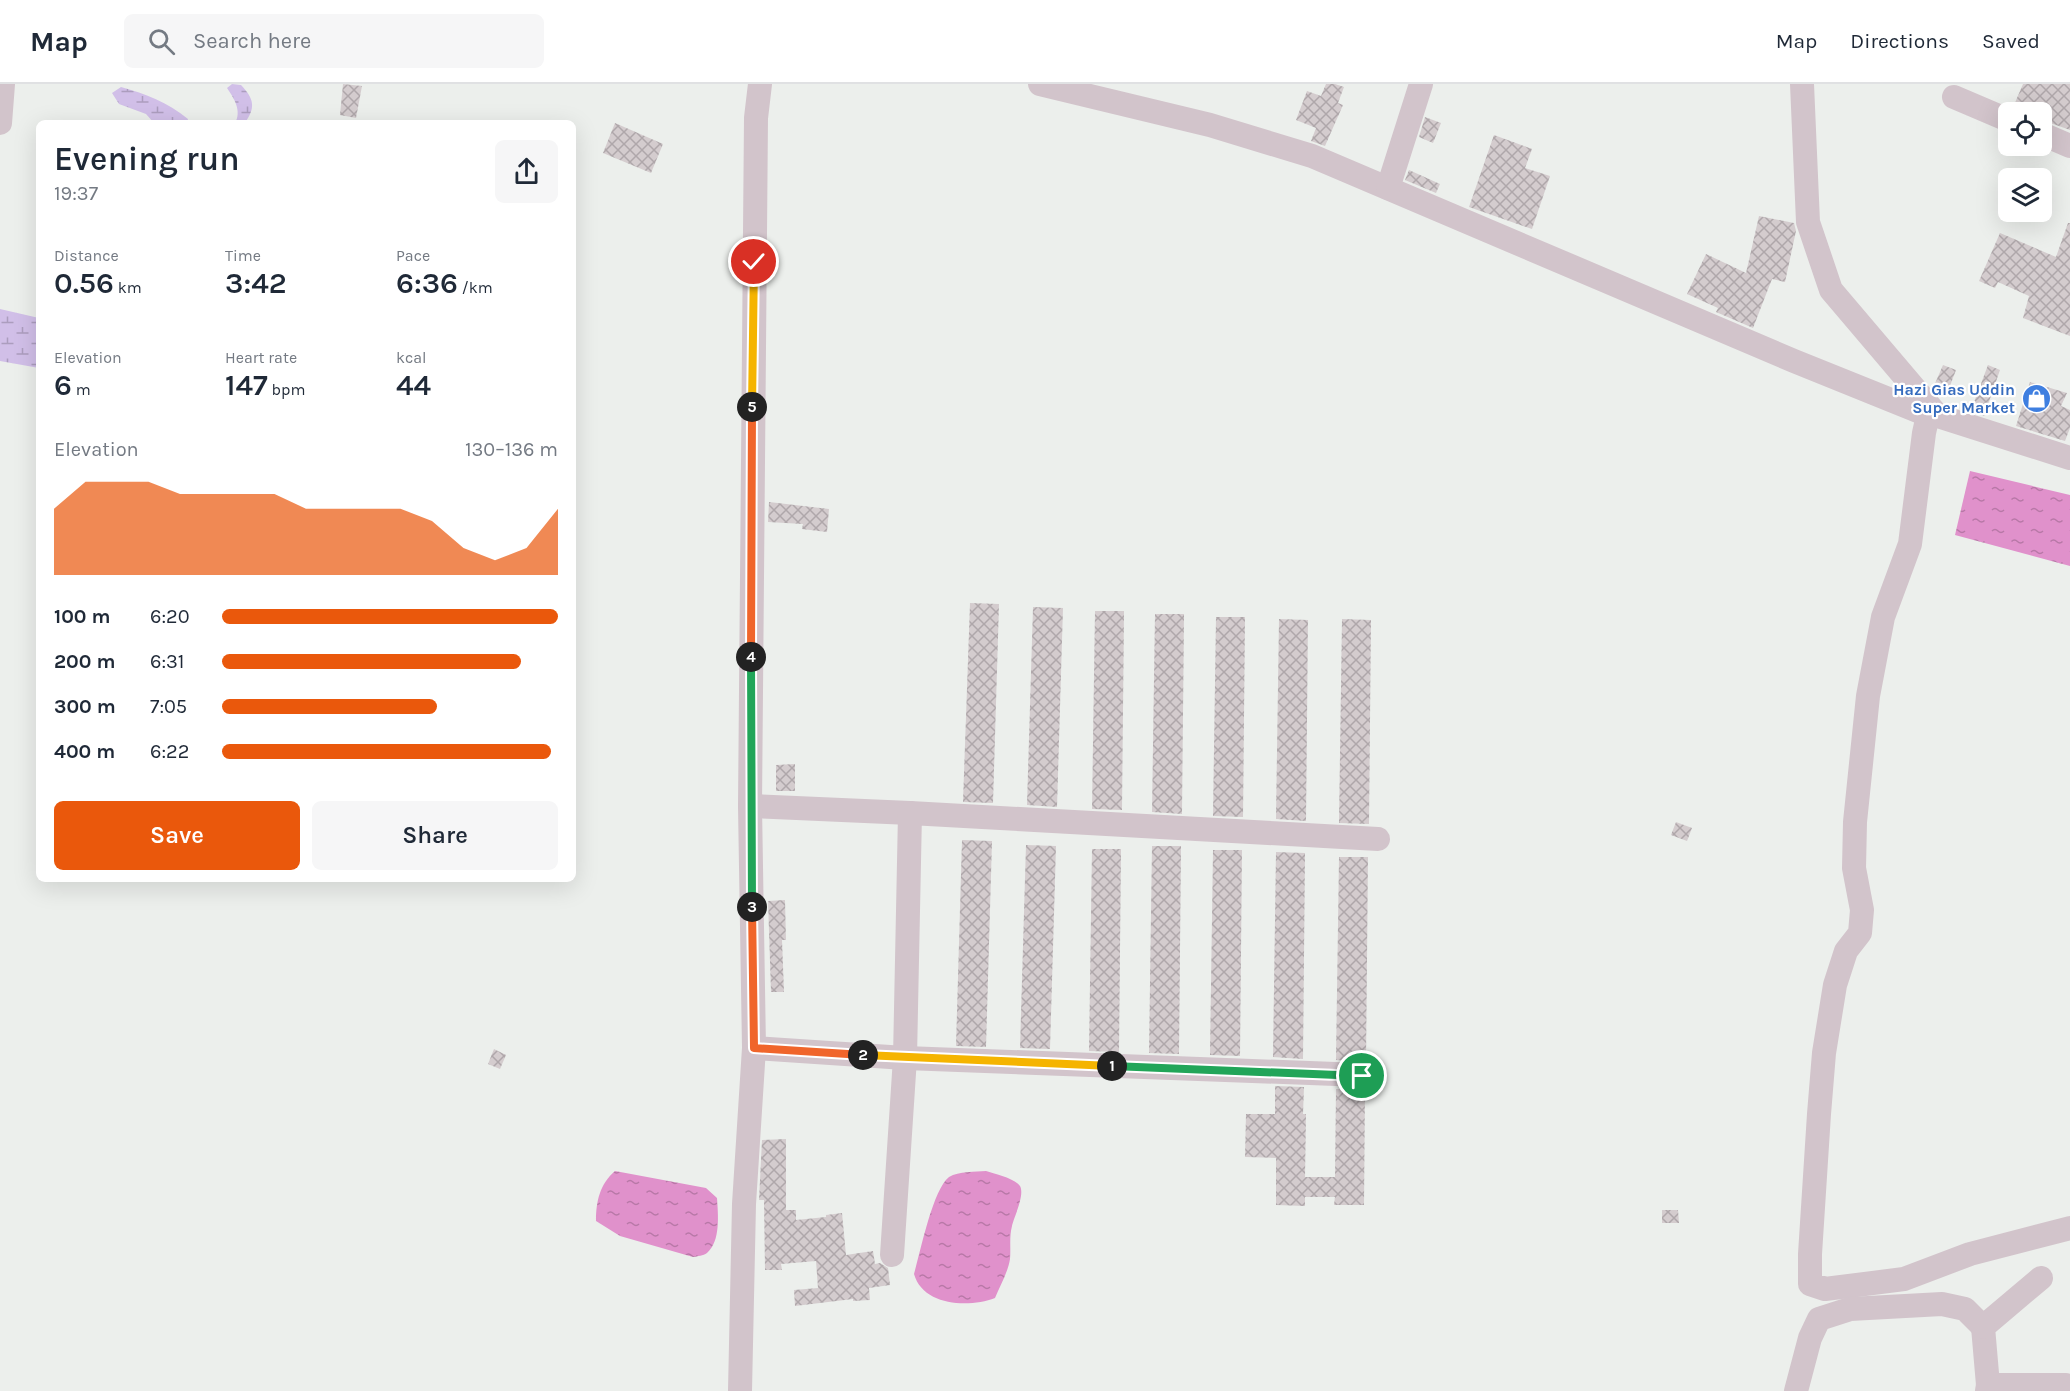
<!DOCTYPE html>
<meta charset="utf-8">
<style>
:root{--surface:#fff;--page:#f6f6f7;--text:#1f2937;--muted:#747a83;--line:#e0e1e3;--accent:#ea580c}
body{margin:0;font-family:Karla,sans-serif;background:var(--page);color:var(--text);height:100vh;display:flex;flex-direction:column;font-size:22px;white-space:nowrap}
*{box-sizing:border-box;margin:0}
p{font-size:20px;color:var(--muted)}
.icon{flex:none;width:33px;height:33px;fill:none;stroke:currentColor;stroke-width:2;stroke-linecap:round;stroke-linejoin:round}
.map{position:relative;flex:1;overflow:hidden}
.drawer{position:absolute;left:36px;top:36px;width:540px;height:762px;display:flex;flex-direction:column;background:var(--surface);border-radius:9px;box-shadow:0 6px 24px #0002}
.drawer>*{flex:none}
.fabs{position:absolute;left:1998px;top:18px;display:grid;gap:12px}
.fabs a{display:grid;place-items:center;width:54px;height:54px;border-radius:9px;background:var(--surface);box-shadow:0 6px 24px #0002;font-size:30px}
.pin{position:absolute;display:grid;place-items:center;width:51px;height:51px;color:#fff;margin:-26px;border:3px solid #fff;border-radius:50%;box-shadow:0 2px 6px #0007}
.km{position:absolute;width:30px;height:30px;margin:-15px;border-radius:50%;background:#222;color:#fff;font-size:16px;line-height:30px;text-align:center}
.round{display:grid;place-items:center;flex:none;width:63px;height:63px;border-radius:9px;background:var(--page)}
.head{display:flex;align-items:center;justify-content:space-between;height:102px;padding:0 18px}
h1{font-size:33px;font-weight:600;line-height:45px}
.figures{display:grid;grid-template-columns:repeat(3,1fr);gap:9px;height:102px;padding:6px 18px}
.figures div{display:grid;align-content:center}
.figures b{font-size:30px;font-weight:600}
.figures small{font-size:16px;font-weight:400}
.figures p{font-size:16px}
.chart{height:168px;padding:12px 18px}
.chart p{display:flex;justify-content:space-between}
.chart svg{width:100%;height:108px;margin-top:6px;fill:var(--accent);opacity:.7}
.action{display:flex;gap:12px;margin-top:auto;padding:12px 18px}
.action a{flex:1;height:69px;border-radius:9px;background:var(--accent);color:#fff;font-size:24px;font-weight:600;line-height:69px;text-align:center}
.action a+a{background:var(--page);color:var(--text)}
ul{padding:0 18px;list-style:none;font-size:20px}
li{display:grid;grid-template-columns:96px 72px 1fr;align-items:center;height:45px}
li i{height:15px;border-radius:8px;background:var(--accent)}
header{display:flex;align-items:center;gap:36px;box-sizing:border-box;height:84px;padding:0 30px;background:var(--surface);border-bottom:2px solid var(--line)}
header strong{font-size:28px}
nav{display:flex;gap:33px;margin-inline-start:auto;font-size:21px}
.search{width:420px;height:54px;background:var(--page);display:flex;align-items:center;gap:15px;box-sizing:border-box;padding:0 21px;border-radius:9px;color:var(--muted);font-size:22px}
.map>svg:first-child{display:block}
</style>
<header>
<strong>Map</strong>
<div class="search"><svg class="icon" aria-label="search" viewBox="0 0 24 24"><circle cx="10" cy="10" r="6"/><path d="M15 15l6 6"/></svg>Search here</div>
<nav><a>Map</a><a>Directions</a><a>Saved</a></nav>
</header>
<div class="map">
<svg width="2070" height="1307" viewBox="0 0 2070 1307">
<defs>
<pattern id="wetland-marsh" width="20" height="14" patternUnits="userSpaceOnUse" patternTransform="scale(1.5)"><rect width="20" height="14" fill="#d1bfe8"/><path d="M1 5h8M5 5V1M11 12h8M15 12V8" fill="none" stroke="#ac9dbe"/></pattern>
<pattern id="water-ripples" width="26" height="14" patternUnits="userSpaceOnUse" patternTransform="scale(1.5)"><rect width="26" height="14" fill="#e091cb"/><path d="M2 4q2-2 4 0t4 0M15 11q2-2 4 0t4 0" fill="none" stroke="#b878a7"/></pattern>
<pattern id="building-cross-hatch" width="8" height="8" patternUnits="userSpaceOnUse" patternTransform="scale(1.5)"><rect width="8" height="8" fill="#d4ccce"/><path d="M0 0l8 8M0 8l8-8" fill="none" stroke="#afa7aa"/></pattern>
</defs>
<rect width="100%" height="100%" fill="#ecefec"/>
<g fill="url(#wetland-marsh)">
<path d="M232 0 241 1C254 15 256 23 245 39H235C242 27 234 14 227 4Z"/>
<path d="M121 3C146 10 167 18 188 35L187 39H154L146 30 119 20 112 9Z"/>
<path d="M0 225 39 234V284L0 277Z"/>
</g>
<g fill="url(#water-ripples)">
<path d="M1970 387 2070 411V482L1955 451Z"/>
<path d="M615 1087 706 1104 717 1114C718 1130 721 1157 707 1169 703 1172 698 1172 693 1173L620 1152 596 1137C596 1117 600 1100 615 1087Z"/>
<path d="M986 1087C995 1090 1014 1094 1020 1102 1025 1111 1014 1133 1012 1142 1009 1153 1011 1164 1010 1175 1008 1188 1000 1202 995 1214 969 1224 923 1222 914 1190 920 1169 933 1105 949 1093 959 1087 975 1088 986 1087Z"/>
</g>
<g fill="url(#building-cross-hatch)">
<path d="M343 0 362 2 356 34 340 31Z"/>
<path d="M1326 0H1335L1344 3 1338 19 1343 21 1325 62 1311 57 1316 44 1296 36 1307 7 1321 12Z"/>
<path d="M2023 0H2070V46L2042 36V28H2029L2014 21Z"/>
<path d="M1425 33 1441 39 1433 59 1419 53Z"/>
<path d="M615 39 663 60 651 89 603 69Z"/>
<path d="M1494 51 1532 65 1525 84 1550 92 1532 145 1469 123Z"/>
<path d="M1409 86 1440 100 1436 109 1405 96Z"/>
<path d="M1759 132 1794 139 1796 147 1785 198 1772 195 1753 244 1716 228 1718 224 1687 210 1706 170 1746 189Z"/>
<path d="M2068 139H2070V252L2023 234 2029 212 1998 198 1995 204 1979 197 2000 149 2056 173Z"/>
<path d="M1943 281 1956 286 1948 307 1934 302Z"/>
<path d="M1988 281 2000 286 1984 332 1962 325 1965 317 1973 321Z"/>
<path d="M2030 298 2067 309 2061 322 2070 326V344L2065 357 2016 342Z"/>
<path d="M769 418 829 425 827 448 802 445 803 440 768 438Z"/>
<path d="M970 519 999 520 993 719 963 718Z"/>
<path d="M1033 523 1063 524 1057 723 1027 721Z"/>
<path d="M1095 527H1124L1122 726 1092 725Z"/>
<path d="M1155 530H1184L1182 730 1152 728Z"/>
<path d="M1216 533H1245L1243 733 1213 732Z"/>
<path d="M1279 535 1308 536 1306 737 1276 735Z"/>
<path d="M1342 535 1371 536 1369 740 1339 739Z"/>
<path d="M795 680V707H776V681Z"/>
<path d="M1676 738 1692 744 1687 757 1671 751Z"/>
<path d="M962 756 992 757 986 963 956 962Z"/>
<path d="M1026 761 1056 762 1050 965 1020 964Z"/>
<path d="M1152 762H1181L1179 970 1149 969Z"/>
<path d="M1092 765H1121L1119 968 1089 967Z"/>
<path d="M1213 766H1242L1240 972 1210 971Z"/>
<path d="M1276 768 1305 769 1303 975 1273 973Z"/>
<path d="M1339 773H1368L1366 978 1336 976Z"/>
<path d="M785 816 786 856H782L784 908H771L768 817Z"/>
<path d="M494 965 506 971 500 985 488 980Z"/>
<path d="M1275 1002 1304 1003 1303 1030H1306L1305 1093H1335L1336 1005H1365L1364 1121H1334L1335 1113H1305V1122L1276 1121V1074L1245 1073 1246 1030H1275Z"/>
<path d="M786 1055V1126H796V1136L826 1133V1131L842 1129 846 1171 873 1167 875 1180 880 1179 888 1184 890 1201 869 1204 870 1216 853 1217V1215L795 1222 794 1206 818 1204 816 1177 781 1180 782 1186H765L764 1116H759L762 1056Z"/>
<path d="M1662 1126H1678L1679 1139H1662Z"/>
</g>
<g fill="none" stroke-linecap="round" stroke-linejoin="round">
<g stroke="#d2c4cb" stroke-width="24">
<path d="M1040 0 1210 41 1312 72 1794 277 1928 331 1938 332 2070 374"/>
<path d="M1802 0 1808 138 1831 206 1938 332"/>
<path d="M1954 13 2008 36"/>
<path d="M0 39 3 0"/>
<path d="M2042 50 2070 62"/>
<path d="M1388 104 1421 0"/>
<path d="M1928 331 1924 349 1910 460 1883 533 1868 612 1855 738 1854 784 1862 826 1860 849 1846 867 1835 901 1824 969 1819 1030 1810 1170V1200L1825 1205 1904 1195 1970 1170 2070 1144"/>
<path d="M750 722 910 729"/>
<path d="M754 964 905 974 1362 991"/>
<path d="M892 1171 905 974 910 729 1378 755"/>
<path d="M1988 1301 1983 1243 2041 1194"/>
<path d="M740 1307 744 1120 754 964 750 722 756 34 760 0"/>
<path d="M1796 1307 1810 1254 1819 1235 1850 1225 1942 1220 1965 1225 1983 1243"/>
<path d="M1987 1307 1988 1301H2066L2070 1303"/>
</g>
</g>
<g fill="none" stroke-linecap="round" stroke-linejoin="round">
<defs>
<path id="split-1" d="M1112 982 1362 992"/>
<path id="split-2" d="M863 971 1112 982"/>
<path id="split-3" d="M752 823 754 964 863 971"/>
<path id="split-4" d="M751 573 752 823"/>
<path id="split-5" d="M751 573 752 323"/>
<path id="split-6" d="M752 323 754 178"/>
</defs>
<use href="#split-1" stroke="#fff" stroke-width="12"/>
<use href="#split-2" stroke="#fff" stroke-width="12"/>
<use href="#split-3" stroke="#fff" stroke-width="12"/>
<use href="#split-4" stroke="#fff" stroke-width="12"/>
<use href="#split-5" stroke="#fff" stroke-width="12"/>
<use href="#split-6" stroke="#fff" stroke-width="12"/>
<use href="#split-1" stroke="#22a559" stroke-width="8"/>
<use href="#split-2" stroke="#f5b400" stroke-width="8"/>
<use href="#split-3" stroke="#f0652b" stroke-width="8"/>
<use href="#split-4" stroke="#22a559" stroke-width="8"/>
<use href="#split-5" stroke="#f0652b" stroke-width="8"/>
<use href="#split-6" stroke="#f5b400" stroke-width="8"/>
</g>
<defs>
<symbol id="shop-disc" viewBox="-11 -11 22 22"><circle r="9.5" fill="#3f7fe0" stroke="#fff"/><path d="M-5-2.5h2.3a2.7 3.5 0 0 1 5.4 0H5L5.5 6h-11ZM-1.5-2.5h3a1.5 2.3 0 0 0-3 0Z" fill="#fff"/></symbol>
</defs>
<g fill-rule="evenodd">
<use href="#shop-disc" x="2020" y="298" width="33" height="33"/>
</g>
<g text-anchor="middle" stroke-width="4.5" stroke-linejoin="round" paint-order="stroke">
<g font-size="16" font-weight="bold" fill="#366cbe" stroke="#fff" text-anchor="end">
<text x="2015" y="311">Hazi Gias Uddin<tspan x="2015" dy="18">Super Market</tspan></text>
</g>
</g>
</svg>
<div class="fabs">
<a><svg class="icon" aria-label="locate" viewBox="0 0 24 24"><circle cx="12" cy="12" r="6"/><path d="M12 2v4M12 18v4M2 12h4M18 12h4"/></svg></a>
<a><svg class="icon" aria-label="layers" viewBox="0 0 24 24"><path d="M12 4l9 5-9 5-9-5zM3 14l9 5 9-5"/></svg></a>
</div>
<div class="pin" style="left:1362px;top:992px;background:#1e9e55"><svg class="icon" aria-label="arrive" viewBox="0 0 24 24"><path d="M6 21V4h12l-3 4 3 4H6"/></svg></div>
<div class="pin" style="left:754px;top:178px;background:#d93025"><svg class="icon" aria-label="check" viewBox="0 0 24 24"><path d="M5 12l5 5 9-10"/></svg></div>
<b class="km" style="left:1112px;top:982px">1</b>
<b class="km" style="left:863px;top:971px">2</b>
<b class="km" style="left:752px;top:823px">3</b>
<b class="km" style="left:751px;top:573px">4</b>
<b class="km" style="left:752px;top:323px">5</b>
<section class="drawer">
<div class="head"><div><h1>Evening run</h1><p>19:37</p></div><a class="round"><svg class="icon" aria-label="share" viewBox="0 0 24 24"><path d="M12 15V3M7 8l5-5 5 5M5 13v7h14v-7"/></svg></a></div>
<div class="figures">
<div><p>Distance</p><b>0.56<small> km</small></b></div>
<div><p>Time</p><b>3:42</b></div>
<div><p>Pace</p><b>6:36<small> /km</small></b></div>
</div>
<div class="figures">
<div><p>Elevation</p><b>6<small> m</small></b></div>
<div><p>Heart rate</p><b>147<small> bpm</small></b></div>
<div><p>kcal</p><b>44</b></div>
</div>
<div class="chart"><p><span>Elevation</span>130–136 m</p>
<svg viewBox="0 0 160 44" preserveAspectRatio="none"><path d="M0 44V17L10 6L20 6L30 6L40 11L50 11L60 11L70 11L80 17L90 17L100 17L110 17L120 22L130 33L140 38L150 33L160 17V44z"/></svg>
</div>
<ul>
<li><b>100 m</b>6:20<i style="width:100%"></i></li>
<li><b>200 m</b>6:31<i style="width:89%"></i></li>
<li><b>300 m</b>7:05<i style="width:64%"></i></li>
<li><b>400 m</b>6:22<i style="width:98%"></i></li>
</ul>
<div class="action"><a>Save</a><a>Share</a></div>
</section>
</div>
